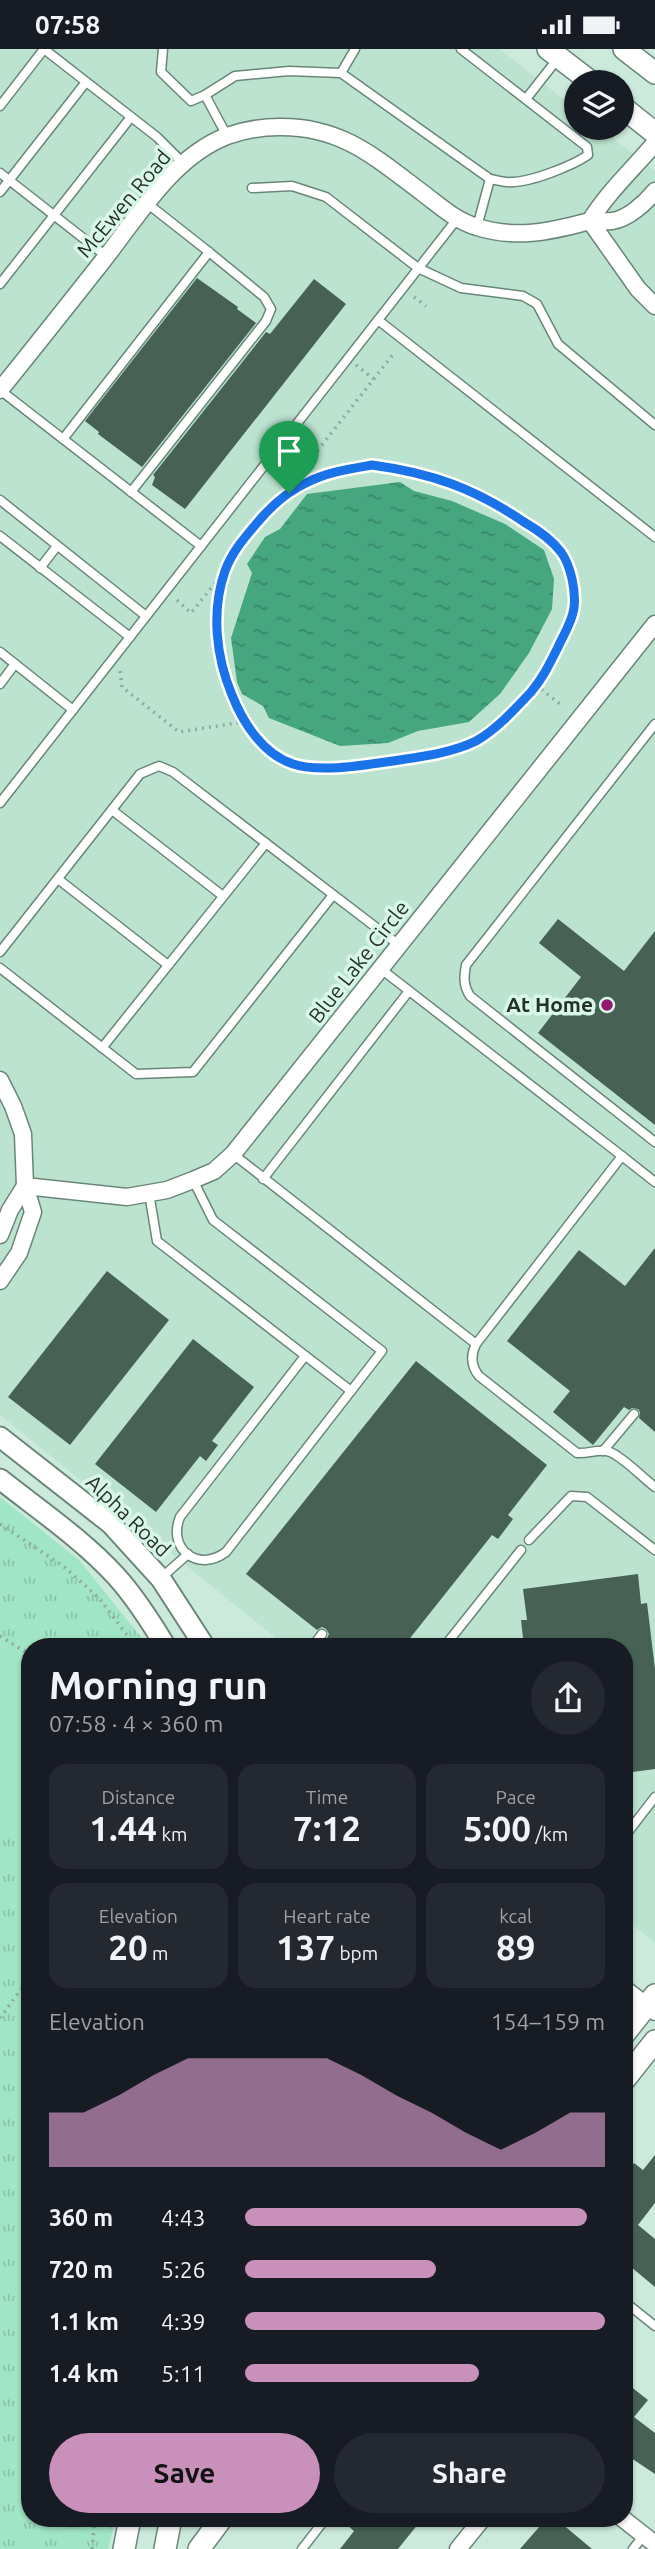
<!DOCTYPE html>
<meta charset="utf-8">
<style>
:root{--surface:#171b24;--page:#242831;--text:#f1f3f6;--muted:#9ea1a6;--accent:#c890ba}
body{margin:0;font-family:Ubuntu,sans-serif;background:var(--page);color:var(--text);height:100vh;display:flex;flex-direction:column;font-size:26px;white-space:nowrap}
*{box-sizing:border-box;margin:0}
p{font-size:23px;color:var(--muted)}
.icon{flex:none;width:38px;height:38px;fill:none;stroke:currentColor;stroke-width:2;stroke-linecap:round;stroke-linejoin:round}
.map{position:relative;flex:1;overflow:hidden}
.drawer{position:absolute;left:21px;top:1589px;width:612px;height:889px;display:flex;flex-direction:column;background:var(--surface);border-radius:28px;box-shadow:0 2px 5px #0004}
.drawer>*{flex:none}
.fabs{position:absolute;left:564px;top:21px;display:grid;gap:14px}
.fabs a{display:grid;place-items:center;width:70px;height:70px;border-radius:50%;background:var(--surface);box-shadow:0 2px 5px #0004;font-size:35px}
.pin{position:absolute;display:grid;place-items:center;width:60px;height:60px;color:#fff;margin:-72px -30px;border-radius:50% 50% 50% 0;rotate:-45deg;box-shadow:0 0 7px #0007}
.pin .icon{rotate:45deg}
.round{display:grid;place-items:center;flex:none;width:74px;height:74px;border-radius:37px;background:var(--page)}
.summary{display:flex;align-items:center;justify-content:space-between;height:119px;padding:0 28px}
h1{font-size:38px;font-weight:700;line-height:52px}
.metrics{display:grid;grid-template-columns:repeat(3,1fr);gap:10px;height:119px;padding:7px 28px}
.metrics div{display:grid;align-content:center;border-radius:18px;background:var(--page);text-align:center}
.metrics b{font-size:35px;font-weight:700}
.metrics small{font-size:19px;font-weight:400}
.metrics p{font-size:19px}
.chart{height:196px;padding:14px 28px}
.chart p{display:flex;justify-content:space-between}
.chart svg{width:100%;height:126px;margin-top:7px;fill:var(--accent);opacity:.7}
.button{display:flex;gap:14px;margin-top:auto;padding:14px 28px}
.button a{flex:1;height:80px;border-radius:42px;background:var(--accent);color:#111;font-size:28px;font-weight:700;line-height:80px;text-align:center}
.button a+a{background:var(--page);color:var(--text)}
ul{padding:0 28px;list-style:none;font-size:23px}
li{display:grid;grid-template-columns:112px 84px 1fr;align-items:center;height:52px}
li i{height:18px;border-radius:9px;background:var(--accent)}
.status{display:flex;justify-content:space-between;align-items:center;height:49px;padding:0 35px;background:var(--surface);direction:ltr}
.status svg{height:19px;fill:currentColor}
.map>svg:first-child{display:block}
</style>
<div class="status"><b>07:58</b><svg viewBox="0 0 49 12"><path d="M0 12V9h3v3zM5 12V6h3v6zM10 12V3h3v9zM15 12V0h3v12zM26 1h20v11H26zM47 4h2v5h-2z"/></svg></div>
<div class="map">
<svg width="655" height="2500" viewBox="0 0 655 2500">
<defs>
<pattern id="grass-tufts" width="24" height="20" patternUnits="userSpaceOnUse" patternTransform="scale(1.75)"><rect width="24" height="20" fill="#a0e5c5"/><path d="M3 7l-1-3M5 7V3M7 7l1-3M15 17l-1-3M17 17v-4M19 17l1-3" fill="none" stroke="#8ac5a9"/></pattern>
<pattern id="water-ripples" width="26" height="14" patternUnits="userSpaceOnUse" patternTransform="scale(1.75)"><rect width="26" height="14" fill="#45a67f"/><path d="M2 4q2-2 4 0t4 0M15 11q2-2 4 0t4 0" fill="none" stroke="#398868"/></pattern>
</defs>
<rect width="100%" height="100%" fill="#cceadb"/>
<path fill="#bce3d0" d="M0 0H499L576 60V79H600L655 122V1894L625 1870V1598H287L0 1366Z"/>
<path fill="url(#grass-tufts)" d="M0 1448 79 1511 149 1598H30V2469H116L108 2500H0Z"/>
<path fill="#a0e5c5" d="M0 1591 30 1613V1743L0 1781Z"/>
<path fill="url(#water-ripples)" d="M400 433 414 442 452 452 505 475 544 501 554 530 552 560 529 604 500 645 469 673 418 682 388 694 340 697 269 669 263 657 242 645 237 633 231 589 252 524 247 515 265 488 280 480 307 445Z"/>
<g fill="#476255">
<path d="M197 229 238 258 237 260 256 274 142 418 98 385 99 383 85 372Z"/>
<path d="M314 230 346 255 185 460 152 436 155 428 153 426 266 283 270 285Z"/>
<path d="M558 870 624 922 655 882V1076L538 984 581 928 539 894Z"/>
<path d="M655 1199V1383L639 1369 640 1363 638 1360 632 1359 629 1361 624 1358 593 1396 553 1363 570 1342 507 1292 579 1201 625 1237Z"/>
<path d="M107 1222 169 1271 70 1396 8 1348Z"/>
<path d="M193 1290 254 1338 212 1392 218 1396 206 1412 200 1407 156 1463 95 1415Z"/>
<path d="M416 1312 547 1416 508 1466 513 1470 498 1490 492 1486 403 1598H337L327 1589 329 1585 326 1580 322 1578 317 1581 246 1525Z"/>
<path d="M638 1525 641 1555 647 1554 655 1620V1720L625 1724V1598H524L521 1571H527L523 1540Z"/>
<path d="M655 2106V2154L638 2176 655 2190V2238L625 2213V2125L634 2114 643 2121Z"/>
<path d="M625 2333 648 2351 634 2368 655 2384V2425L625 2405Z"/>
<path d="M339 2469H423L398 2500H340L354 2482Z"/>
<path d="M547 2469H555L592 2500H520Z"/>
</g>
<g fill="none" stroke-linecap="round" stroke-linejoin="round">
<defs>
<g id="service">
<path d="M44 0 157 88 184 115"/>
<path d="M163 0 161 23 191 52 205 46"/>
<path d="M461 0 587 98 588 106C572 117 531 133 512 133 505 134 497 131 490 130"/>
<path d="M341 24 355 0"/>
<path d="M526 50 559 8"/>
<path d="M0 57 44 0"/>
<path d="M227 87 205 46 235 27 289 22 341 24 490 130 477 178"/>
<path d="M0 124 106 207"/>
<path d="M252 139 292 137 326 148 418 219 461 239 523 247 537 255 558 295 655 376"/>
<path d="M0 143 86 33"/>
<path d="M148 155 209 203"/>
<path d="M0 235 131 68"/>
<path d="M378 271 655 488"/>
<path d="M0 341 201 497"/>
<path d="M63 390 209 203 264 248 271 260 266 272 131 443"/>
<path d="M0 451 146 567"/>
<path d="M0 487 130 588"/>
<path d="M40 519 57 497"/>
<path d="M0 603 73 661"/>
<path d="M0 635 15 615"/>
<path d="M655 675 466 916C464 928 463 936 470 947L655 1093"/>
<path d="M0 754 457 170"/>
<path d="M112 761 223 847"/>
<path d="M58 830 168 916"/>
<path d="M0 903 140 725 159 717 173 723 399 896"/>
<path d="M0 919 136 1025 193 1023 333 846"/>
<path d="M381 920 622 1107 476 1295C470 1307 471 1317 479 1327L577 1404C589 1405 600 1399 610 1403 623 1408 643 1429 655 1438"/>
<path d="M102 999 266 794"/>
<path d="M233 1105 476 1295"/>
<path d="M622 1107 655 1133"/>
<path d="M263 1130 409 942"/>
<path d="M193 1131 213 1171 382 1302 226 1503C198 1524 167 1500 180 1468L305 1307"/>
<path d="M149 1144 157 1192 351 1342"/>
<path d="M603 1402 634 1365"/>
<path d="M529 1491 571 1447 587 1448 655 1501"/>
<path d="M161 1529 188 1505"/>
<path d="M312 1598 322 1585"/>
<path d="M444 1598 521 1501"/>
<path d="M625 1787 655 1748"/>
<path d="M625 2253 655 2277"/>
<path d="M302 2500 326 2469"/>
<path d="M633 2500 644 2486"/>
</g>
<g id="minor">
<path d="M590 172 638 240 655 257"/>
<path d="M590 172C608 143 633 120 655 94"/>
<path d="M0 341C34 299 68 256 102 213 137 169 172 108 227 87 244 81 262 78 279 78 342 77 376 109 424 145 440 157 456 172 477 178 515 190 549 183 586 173 595 171 603 173 612 172 628 170 645 154 655 142"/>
<path d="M0 1031 13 1057 23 1085 25 1137 33 1163 19 1204 0 1232"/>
<path d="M25 1137 127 1148 167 1141 193 1131 214 1122 233 1105 655 575"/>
<path d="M0 1186 10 1161 25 1137"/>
<path d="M625 1940 655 1963"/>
<path d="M622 2469 655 2495"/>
<path d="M458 2500 483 2469"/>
</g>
<g id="tertiary">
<path d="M0 1388 111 1475 161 1530 205 1598"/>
<path d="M0 1430C39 1461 82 1490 116 1527 136 1549 151 1573 166 1598"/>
</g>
<g id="secondary">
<path d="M548 0 591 33"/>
<path d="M624 0 655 24"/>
<path d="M621 57 655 84"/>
<path d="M625 1984 655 1946"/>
<path d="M625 2030 655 1992"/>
<path d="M124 2500 130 2469"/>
<path d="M165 2500 171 2469"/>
<path d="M199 2500 222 2469"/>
</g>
</defs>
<use href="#service" stroke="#6a8678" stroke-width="11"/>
<use href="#minor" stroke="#6a8678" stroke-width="19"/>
<use href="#tertiary" stroke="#6a8678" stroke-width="23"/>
<use href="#secondary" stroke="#6a8678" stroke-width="24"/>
<g stroke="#91a99d" stroke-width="3.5" stroke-dasharray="2 5" stroke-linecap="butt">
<path d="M414 248 426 257"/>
<path d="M356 316 374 330"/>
<path d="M372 416C431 424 474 439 524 473 536 480 552 491 561 503 571 517 576 541 574 559 572 573 564 585 558 598 550 614 543 629 531 643 515 660 496 681 476 692 452 704 419 708 393 712 365 716 321 724 294 715 263 705 243 675 232 646 217 608 211 562 225 522 231 504 245 488 257 474 271 458 287 443 306 434 327 423 349 420 372 416Z"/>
<path d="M290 442 296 429 395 303"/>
<path d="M177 551 191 564 224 523"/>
<path d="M120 622 122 638 179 683 243 673"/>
<path d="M536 636 561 656"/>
<path d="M0 1475 63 1517 99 1549 136 1598"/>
<path d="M0 1587 30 1606"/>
<path d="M0 1969 30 1928"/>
<path d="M92 2500 95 2469"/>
</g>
<use href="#service" stroke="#fff" stroke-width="8"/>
<use href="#minor" stroke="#fff" stroke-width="16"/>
<use href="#tertiary" stroke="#fff" stroke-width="19"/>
<use href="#secondary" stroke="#fff" stroke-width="21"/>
</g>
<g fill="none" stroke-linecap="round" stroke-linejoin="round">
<defs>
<path id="route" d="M372 416C431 424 474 439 524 473 536 480 552 491 561 503 571 517 576 542 574 559 572 573 564 585 558 598 550 614 543 629 531 643 515 660 496 681 476 692 452 704 419 708 393 712 365 716 321 724 293 715 263 705 243 674 232 646 216 608 211 562 225 522 232 503 245 488 257 474 271 457 287 443 306 434 327 423 349 420 372 416Z"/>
</defs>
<use href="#route" stroke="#fff" stroke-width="14"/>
<use href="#route" stroke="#1a73e8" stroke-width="9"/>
</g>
<circle fill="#961770" stroke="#d9f7e8" stroke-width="2.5" cx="607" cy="956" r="7"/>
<g text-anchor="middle" stroke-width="7" stroke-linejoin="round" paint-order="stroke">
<g font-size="21" fill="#26312c" stroke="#d9f7e8">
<text transform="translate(124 155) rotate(-50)" y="7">McEwen Road</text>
<text transform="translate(359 913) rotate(-52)" y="7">Blue Lake Circle</text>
<text transform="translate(128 1467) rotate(44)" y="7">Alpha Road</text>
</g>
<g font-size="21" font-weight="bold" fill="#26312c" stroke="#d9f7e8" text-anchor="end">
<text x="593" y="963">At Home</text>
</g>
</g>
</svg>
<div class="fabs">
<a><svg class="icon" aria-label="layers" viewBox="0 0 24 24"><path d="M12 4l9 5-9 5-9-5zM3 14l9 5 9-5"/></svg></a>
</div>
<div class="pin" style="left:289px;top:444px;background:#1e9e55"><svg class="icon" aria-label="arrive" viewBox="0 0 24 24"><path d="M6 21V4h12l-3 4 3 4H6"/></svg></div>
<section class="drawer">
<div class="summary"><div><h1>Morning run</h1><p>07:58 · 4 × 360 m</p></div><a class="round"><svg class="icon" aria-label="share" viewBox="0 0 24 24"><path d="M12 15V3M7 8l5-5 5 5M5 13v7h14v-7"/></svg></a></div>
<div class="metrics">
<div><p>Distance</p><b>1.44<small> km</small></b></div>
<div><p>Time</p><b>7:12</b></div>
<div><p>Pace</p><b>5:00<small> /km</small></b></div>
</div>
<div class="metrics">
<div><p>Elevation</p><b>20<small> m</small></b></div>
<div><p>Heart rate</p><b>137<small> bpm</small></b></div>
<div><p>kcal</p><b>89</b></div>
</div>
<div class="chart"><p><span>Elevation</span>154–159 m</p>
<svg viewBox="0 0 160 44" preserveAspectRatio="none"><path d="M0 44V25L10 25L20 19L30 12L40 6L50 6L60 6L70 6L80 6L90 12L100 19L110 25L120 32L130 38L140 32L150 25L160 25V44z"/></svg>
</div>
<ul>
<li><b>360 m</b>4:43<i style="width:95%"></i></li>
<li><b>720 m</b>5:26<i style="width:53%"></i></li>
<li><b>1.1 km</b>4:39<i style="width:100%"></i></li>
<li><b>1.4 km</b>5:11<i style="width:65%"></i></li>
</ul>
<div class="button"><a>Save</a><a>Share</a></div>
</section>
</div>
